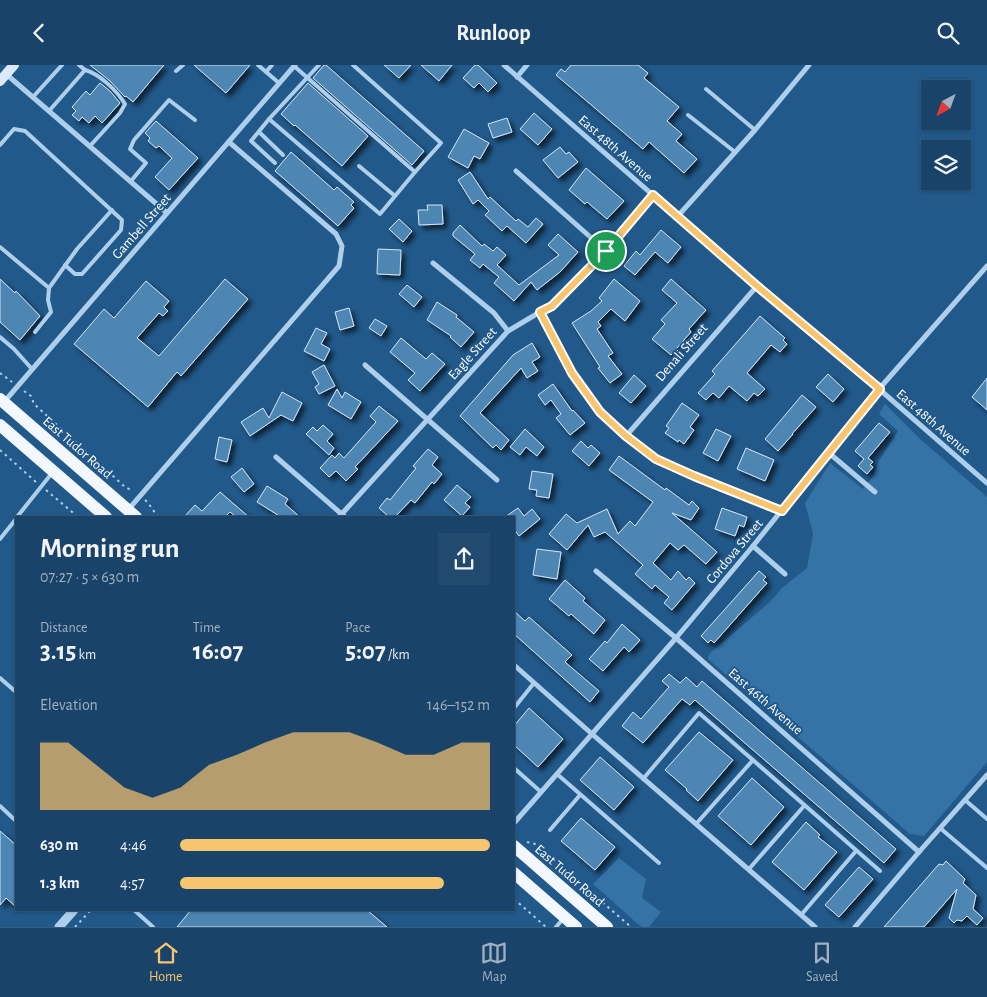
<!DOCTYPE html>
<meta charset="utf-8">
<style>
:root{--surface:#194368;--page:#224a6e;--text:#f1f3f6;--muted:#9fb0c0;--line:#375c7c;--accent:#f7c470}
body{margin:0;font-family:"Alegreya Sans",sans-serif;background:var(--page);color:var(--text);height:100vh;display:flex;flex-direction:column;font-size:19px;white-space:nowrap}
*{box-sizing:border-box;margin:0}
p{font-size:16px;color:var(--muted)}
.icon{flex:none;width:28px;height:28px;fill:none;stroke:currentColor;stroke-width:2;stroke-linecap:round;stroke-linejoin:round}
.map{position:relative;flex:1;overflow:hidden}
.details{position:absolute;left:15px;top:451px;width:500px;height:395px;display:flex;flex-direction:column;background:var(--surface);border-radius:0px;box-shadow:0 1px 4px #0004,0 0 0 1px var(--line)}
.details>*{flex:none}
.needle{width:32px;rotate:221deg}
.tools{position:absolute;left:921px;top:15px;display:grid;gap:10px}
.tools a{display:grid;place-items:center;width:50px;height:50px;border-radius:0px;background:var(--surface);box-shadow:0 1px 4px #0004,0 0 0 1px var(--line);font-size:25px}
.pin{position:absolute;display:grid;place-items:center;width:42px;height:42px;color:#fff;margin:-21px;border:2px solid #fff;border-radius:50%;box-shadow:0 1px 5px #0007}
.round{display:grid;place-items:center;flex:none;width:52px;height:52px;border-radius:0px;background:var(--page)}
.overview{display:flex;align-items:center;justify-content:space-between;height:85px;padding:0 25px}
h1{font-size:28px;font-weight:600;line-height:38px}
.figures{display:grid;grid-template-columns:repeat(3,1fr);gap:8px;height:85px;padding:5px 25px}
.figures div{display:grid;align-content:center}
.figures b{font-size:25px;font-weight:600}
.figures small{font-size:14px;font-weight:400}
.figures p{font-size:14px}
.chart{height:140px;padding:10px 25px}
.chart p{display:flex;justify-content:space-between}
.chart svg{width:100%;height:90px;margin-top:5px;fill:var(--accent);opacity:.7}
ul{padding:0 25px;list-style:none;font-size:16px}
li{display:grid;grid-template-columns:80px 60px 1fr;align-items:center;height:38px}
li i{height:12px;border-radius:6px;background:var(--accent)}
header{display:flex;justify-content:space-between;align-items:center;height:65px;padding:0 25px;background:var(--surface);font-size:22px;font-weight:600}
.tab-bar{display:flex;justify-content:space-around;align-items:center;height:70px;border-top:1px solid var(--line);background:var(--surface);font-size:14px;color:var(--muted)}
.tab-bar a{display:grid;justify-items:center;gap:2px}
.tab-bar .on{color:var(--accent)}
.map>svg:first-child{display:block}
</style>
<header><svg class="icon" aria-label="back" viewBox="0 0 24 24"><path d="M15 5l-7 7 7 7"/></svg>Runloop<svg class="icon" aria-label="search" viewBox="0 0 24 24"><circle cx="10" cy="10" r="6"/><path d="M15 15l6 6"/></svg></header>
<div class="map">
<svg width="987" height="862" viewBox="0 0 987 862">
<defs>
<filter id="shadow"><feDropShadow dx="4" dy="4" stdDeviation="2.5" flood-color="#0009"/></filter>
</defs>
<rect width="100%" height="100%" fill="#21598a"/>
<g fill="#3573a7">
<path d="M885 339 919 373 987 432V697L924 771 910 769 708 594 709 589 770 537 782 523 807 503 813 469 805 438 830 398 863 424C870 416 876 408 878 397L898 366 879 349Z"/>
<path d="M619 793 646 814 642 833 661 847 649 862H643L639 860 593 819Z"/>
</g>
<g fill="#4e85b3" stroke="#d3e7f8" filter="url(#shadow)">
<path d="M90 0H164L133 37 126 31 125 32 110 16Z"/>
<path d="M194 0H250L226 28Z"/>
<path d="M324 0H326L424 86 412 100 313 13Z"/>
<path d="M384 0H411L399 13Z"/>
<path d="M421 0H452L439 16Z"/>
<path d="M475 0H478L497 18 488 27 479 18 474 23 463 13Z"/>
<path d="M571 0H638L648 8 644 13 679 42 667 56 682 69 676 76 697 94 684 108 649 77 643 84 556 10 561 4 565 7Z"/>
<path d="M100 18 110 26 120 38 102 58 95 51 89 58 82 52 79 56 72 50 76 46 72 42 86 26 90 30Z"/>
<path d="M308 18 368 71 342 101 295 60 294 61 281 49Z"/>
<path d="M534 48 552 64 538 80 520 64Z"/>
<path d="M507 53 512 67 493 73 488 59Z"/>
<path d="M156 56 198 93 169 125 155 112 172 93 159 81 156 83 148 76 150 73 145 68Z"/>
<path d="M464 64 489 78 480 94 474 91 468 103 448 92Z"/>
<path d="M560 82 566 89 569 87 578 97 558 113 543 95Z"/>
<path d="M291 87 334 125 337 122 354 137 351 140 354 143 338 161 275 106Z"/>
<path d="M586 103 624 136 607 154 587 137 585 139 569 125Z"/>
<path d="M470 107 488 134 490 132 516 156 518 154 528 162 536 153 543 159 526 178 507 161 502 166 485 150 489 146 478 135 473 139 458 115Z"/>
<path d="M427 140H442L443 159 419 160 418 145H428Z"/>
<path d="M399 154 412 166 403 177 389 164Z"/>
<path d="M460 160 482 181 484 179 493 186 497 182 506 190 497 200 519 220 559 190 548 180 558 169 578 187 560 207 537 225 531 217 514 236 494 218 499 212 483 199 480 203 470 195 475 189 453 171V168Z"/>
<path d="M661 165 681 182 668 198 655 187 635 210 624 201 636 186 640 190Z"/>
<path d="M378 184 401 185 400 210 377 209Z"/>
<path d="M0 214 15 228 16 226 40 251 20 275 0 257Z"/>
<path d="M225 214 248 234 181 311 177 307 148 342 74 279 104 244 114 253 146 216 169 236 164 242 168 246 163 251 159 248 137 273 159 291Z"/>
<path d="M614 214 640 236 625 256 611 244 598 257 601 261 597 264 613 288 608 291 622 309 610 318 598 303 600 302 572 258 591 246 602 236 599 233Z"/>
<path d="M671 214 706 245 689 264 691 267 671 290 652 274 665 259 661 255 677 238 662 225Z"/>
<path d="M407 220 422 232 414 242 399 229Z"/>
<path d="M437 237 457 250 456 252 474 267 461 282 450 272 451 271 427 255Z"/>
<path d="M349 243 354 261 340 265 335 247Z"/>
<path d="M760 251 785 273 783 275 787 279 780 287 771 280 747 308 765 324 758 331 754 328 747 336 729 321 719 333 713 328 706 335 698 328 715 309 712 306Z"/>
<path d="M375 254 387 261 381 271 369 263Z"/>
<path d="M316 263 327 268 321 279 330 284 324 296 304 286Z"/>
<path d="M401 273 426 294 432 288 445 299 420 326 408 315 415 308 390 287Z"/>
<path d="M532 278 540 292 532 297 538 306 527 313 521 303 480 348 509 375 501 385 496 380 493 383 460 351 513 290Z"/>
<path d="M324 300 335 321 319 329 315 322 319 319 312 307Z"/>
<path d="M828 309 844 324 833 337 816 322Z"/>
<path d="M634 310 646 321 631 338 619 328Z"/>
<path d="M987 313V345L972 332Z"/>
<path d="M553 319 572 346 573 345 585 358 570 370 556 353 561 349 551 335 545 340 538 330Z"/>
<path d="M337 324 342 333 345 327 361 337 351 354 328 340Z"/>
<path d="M282 327 302 338 293 356 281 350 250 371 241 357 263 343 269 353Z"/>
<path d="M802 330 816 342 792 369H793L778 386 765 374Z"/>
<path d="M682 338 699 350 690 362 694 365 684 379 679 375 678 377 665 368 669 363 666 361Z"/>
<path d="M379 341 398 356 355 402 358 404 346 416 336 406 329 412 320 403 332 390 335 393 339 388 344 393 376 357 370 351Z"/>
<path d="M879 358 890 367 868 393 873 397 870 400 873 402 867 409 858 401 864 394 855 386Z"/>
<path d="M323 360 333 369 327 376 334 383 329 390 306 369 313 362 317 366Z"/>
<path d="M525 364 544 382 537 391 526 382 520 390 510 382Z"/>
<path d="M716 364 731 371 718 396 703 388Z"/>
<path d="M219 372 232 375 227 397 215 394Z"/>
<path d="M581 376 588 383 591 380 600 388 589 401 572 386Z"/>
<path d="M746 383 774 395 765 416 737 404Z"/>
<path d="M428 384 438 392 432 400 442 409 434 419 432 417 415 438 411 435 395 452H389L379 443 387 433 390 435 416 403 413 401Z"/>
<path d="M619 391 665 425 666 423 689 440 692 436 699 443 691 455 672 448 717 487 706 499 684 480 678 485 670 478 653 498 671 515 678 506 686 515 689 512 695 518 672 545 664 538 669 532 655 520 652 524 635 509 643 500 605 467 594 472 588 460 567 485 549 469 566 449 577 458 607 444 618 469 630 456 635 461 653 437 609 405Z"/>
<path d="M242 403 254 419 244 427 231 412Z"/>
<path d="M532 406 553 409 549 433 536 431 537 425 529 424Z"/>
<path d="M457 420 471 432 465 438 470 442 462 451 444 435Z"/>
<path d="M267 421 288 434 285 439 300 452H281L257 437Z"/>
<path d="M220 427 249 452H236L230 447 225 452H184L195 440 202 446Z"/>
<path d="M518 443 524 451 532 444 540 454 519 471 514 464V452H505Z"/>
<path d="M722 443 747 452 744 462 739 460 735 471 715 464Z"/>
<path d="M537 484 561 487 557 514 533 510Z"/>
<path d="M759 506 766 512 763 515 767 518 714 578 711 575 708 578 701 571Z"/>
<path d="M565 515 585 533 583 536 605 555 594 569 571 549 569 551 549 534Z"/>
<path d="M514 546 525 556 529 552 572 590 565 597 599 626 590 637 514 569Z"/>
<path d="M622 559 640 575 629 587 624 582 603 606 589 594 605 576 607 578Z"/>
<path d="M669 609 680 618 686 612 697 622 702 616 896 784 884 798 695 635 690 640 682 634 643 678 622 661 633 647 641 654 669 622 662 616Z"/>
<path d="M529 643 563 674 538 702 514 680V661Z"/>
<path d="M699 667 733 695 698 736 686 725 687 724 665 705Z"/>
<path d="M600 692 634 722 614 745 580 715Z"/>
<path d="M752 713 784 742 751 780 718 751Z"/>
<path d="M581 753 615 782 595 805 561 776Z"/>
<path d="M806 757 820 770 818 772 837 787 804 825 772 797Z"/>
<path d="M0 766 16 780V842L6 833 0 840Z"/>
<path d="M946 796 965 814 963 818 976 830 973 844 983 853 977 860 967 851 962 856 957 855 954 858 949 853 957 824 924 862H884L939 799 943 800Z"/>
<path d="M859 802 873 814 839 852 825 840Z"/>
<path d="M191 845H367L387 862H177Z"/>
</g>
<g fill="none" stroke-linecap="round" stroke-linejoin="round">
<g stroke="#aecfeb" stroke-width="2" stroke-dasharray="2.5 4" stroke-linecap="butt">
<path d="M0 308 12 317"/>
<path d="M24 326 31 331 34 339 125 422 133 426"/>
<path d="M0 385 36 417"/>
<path d="M46 425 78 452"/>
<path d="M145 435C151 440 153 447 159 452"/>
<path d="M527 777 535 779 631 862"/>
<path d="M514 834 546 862"/>
<path d="M75 862 91 845"/>
</g>
<g stroke="#aecfeb" stroke-width="4">
<path d="M258 0 279 18"/>
<path d="M319 0 269 54 380 149 415 107"/>
<path d="M294 1 415 107 441 78 353 0"/>
<path d="M85 5C100 9 117 26 125 39L120 48 90 81"/>
<path d="M176 6 183 0"/>
<path d="M266 7 272 0"/>
<path d="M706 24 755 65"/>
<path d="M33 32 62 0"/>
<path d="M49 46 85 5 79 0"/>
<path d="M688 50 735 87"/>
<path d="M269 54 251 76 275 98"/>
<path d="M259 67 283 90"/>
<path d="M0 80 14 64 25 66 122 155 121 165 82 209H75L65 200"/>
<path d="M359 101 395 131"/>
<path d="M131 116 146 98 130 84 134 75 169 35 195 55"/>
<path d="M0 182 49 223 48 235 51 247 35 267"/>
<path d="M49 223 77 184 112 145"/>
<path d="M0 272 14 284 32 304"/>
<path d="M17 452 52 408"/>
<path d="M0 474 16 454"/>
<path d="M0 613 16 627"/>
<path d="M514 643 534 618"/>
<path d="M514 703 541 727"/>
<path d="M557 709 659 798"/>
<path d="M643 714 699 648 880 806"/>
<path d="M965 735 987 754"/>
<path d="M0 741 16 756"/>
<path d="M696 759 753 695"/>
<path d="M940 763 987 803"/>
<path d="M550 765 580 730"/>
<path d="M749 804 804 741"/>
<path d="M134 845 153 862"/>
<path d="M801 850 856 786"/>
<path d="M556 862 563 854"/>
</g>
<g stroke="#aecfeb" stroke-width="5">
<path d="M504 0 757 221 879 324 987 418"/>
<path d="M6 9 167 148"/>
<path d="M517 12 527 0"/>
<path d="M516 106 606 186"/>
<path d="M677 152 755 65 809 0"/>
<path d="M433 198 494 248 508 266"/>
<path d="M540 247 572 308 600 347 626 371 656 394 694 411 782 446"/>
<path d="M365 300 497 415"/>
<path d="M4 337 295 0"/>
<path d="M626 371 757 221"/>
<path d="M829 388 875 427"/>
<path d="M276 392 345 452"/>
<path d="M128 445 339 201 342 181 336 169 229 77"/>
<path d="M339 452 508 266 540 247 552 241 606 186 653 130"/>
<path d="M753 481 785 509"/>
<path d="M596 506 676 573 919 787"/>
<path d="M514 600 592 669 815 862"/>
<path d="M514 758 676 573 753 481 879 324 987 201"/>
<path d="M855 862 919 787 987 710"/>
</g>
<path stroke="#aecfeb" stroke-width="9" d="M59 862 74 845"/>
<path stroke="#d9eaf8" stroke-width="10" d="M0 16 14 0"/>
<g stroke="#f2f8fe" stroke-width="12">
<path d="M0 334 136 452"/>
<path d="M0 360 106 452"/>
<path d="M514 781 607 862"/>
<path d="M514 808 576 862"/>
</g>
</g>
<g fill="none" stroke-linecap="round" stroke-linejoin="round">
<defs>
<path id="route" d="M653 130 757 221 880 324 782 446 694 411 656 394 626 371 600 347 572 308 540 247 552 241 606 186Z"/>
</defs>
<use href="#route" stroke="#fff" stroke-width="10"/>
<use href="#route" stroke="#f7c470" stroke-width="6"/>
</g>
<g text-anchor="middle" stroke-width="4" stroke-linejoin="round" paint-order="stroke">
<g font-size="14" fill="#fff" stroke="#21598a">
<text transform="translate(616 83) rotate(41)" y="5">East 48th Avenue</text>
<text transform="translate(141 161) rotate(-49)" y="5">Gambell Street</text>
<text transform="translate(681 287) rotate(-49)" y="5">Denali Street</text>
<text transform="translate(472 288) rotate(-48)" y="5">Eagle Street</text>
<text transform="translate(934 357) rotate(41)" y="5">East 48th Avenue</text>
<text transform="translate(78 382) rotate(41)" y="5">East Tudor Road</text>
<text transform="translate(734 486) rotate(-50)" y="5">Cordova Street</text>
<text transform="translate(766 636) rotate(41)" y="5">East 46th Avenue</text>
<text transform="translate(570 810) rotate(41)" y="5">East Tudor Road</text>
</g>
</g>
</svg>
<div class="tools">
<a><svg class="needle" viewBox="-14 -14 28 28"><path d="M0-13l5 13h-10z" fill="#e53935"/><path d="M0 13l5-13h-10z" fill="#9fb0c0"/></svg></a>
<a><svg class="icon" aria-label="layers" viewBox="0 0 24 24"><path d="M12 4l9 5-9 5-9-5zM3 14l9 5 9-5"/></svg></a>
</div>
<div class="pin" style="left:606px;top:186px;background:#1e9e55"><svg class="icon" aria-label="arrive" viewBox="0 0 24 24"><path d="M6 21V4h12l-3 4 3 4H6"/></svg></div>
<section class="details">
<div class="overview"><div><h1>Morning run</h1><p>07:27 · 5 × 630 m</p></div><a class="round"><svg class="icon" aria-label="share" viewBox="0 0 24 24"><path d="M12 15V3M7 8l5-5 5 5M5 13v7h14v-7"/></svg></a></div>
<div class="figures">
<div><p>Distance</p><b>3.15<small> km</small></b></div>
<div><p>Time</p><b>16:07</b></div>
<div><p>Pace</p><b>5:07<small> /km</small></b></div>
</div>
<div class="chart"><p><span>Elevation</span>146–152 m</p>
<svg viewBox="0 0 160 44" preserveAspectRatio="none"><path d="M0 44V11L10 11L20 22L30 33L40 38L50 33L60 22L70 17L80 11L90 6L100 6L110 6L120 11L130 17L140 17L150 11L160 11V44z"/></svg>
</div>
<ul>
<li><b>630 m</b>4:46<i style="width:100%"></i></li>
<li><b>1.3 km</b>4:57<i style="width:85%"></i></li>
</ul>
</section>
</div>
<nav class="tab-bar">
<a class="on"><svg class="icon" aria-label="home" viewBox="0 0 24 24"><path d="M3 11l9-7 9 7M6 9v11h12V9"/></svg>Home</a>
<a><svg class="icon" aria-label="map" viewBox="0 0 24 24"><path d="M3 6l6-2 6 2 6-2v14l-6 2-6-2-6 2zM9 4v14M15 6v14"/></svg>Map</a>
<a><svg class="icon" aria-label="saved" viewBox="0 0 24 24"><path d="M7 4h10v16l-5-4-5 4z"/></svg>Saved</a>
</nav>
